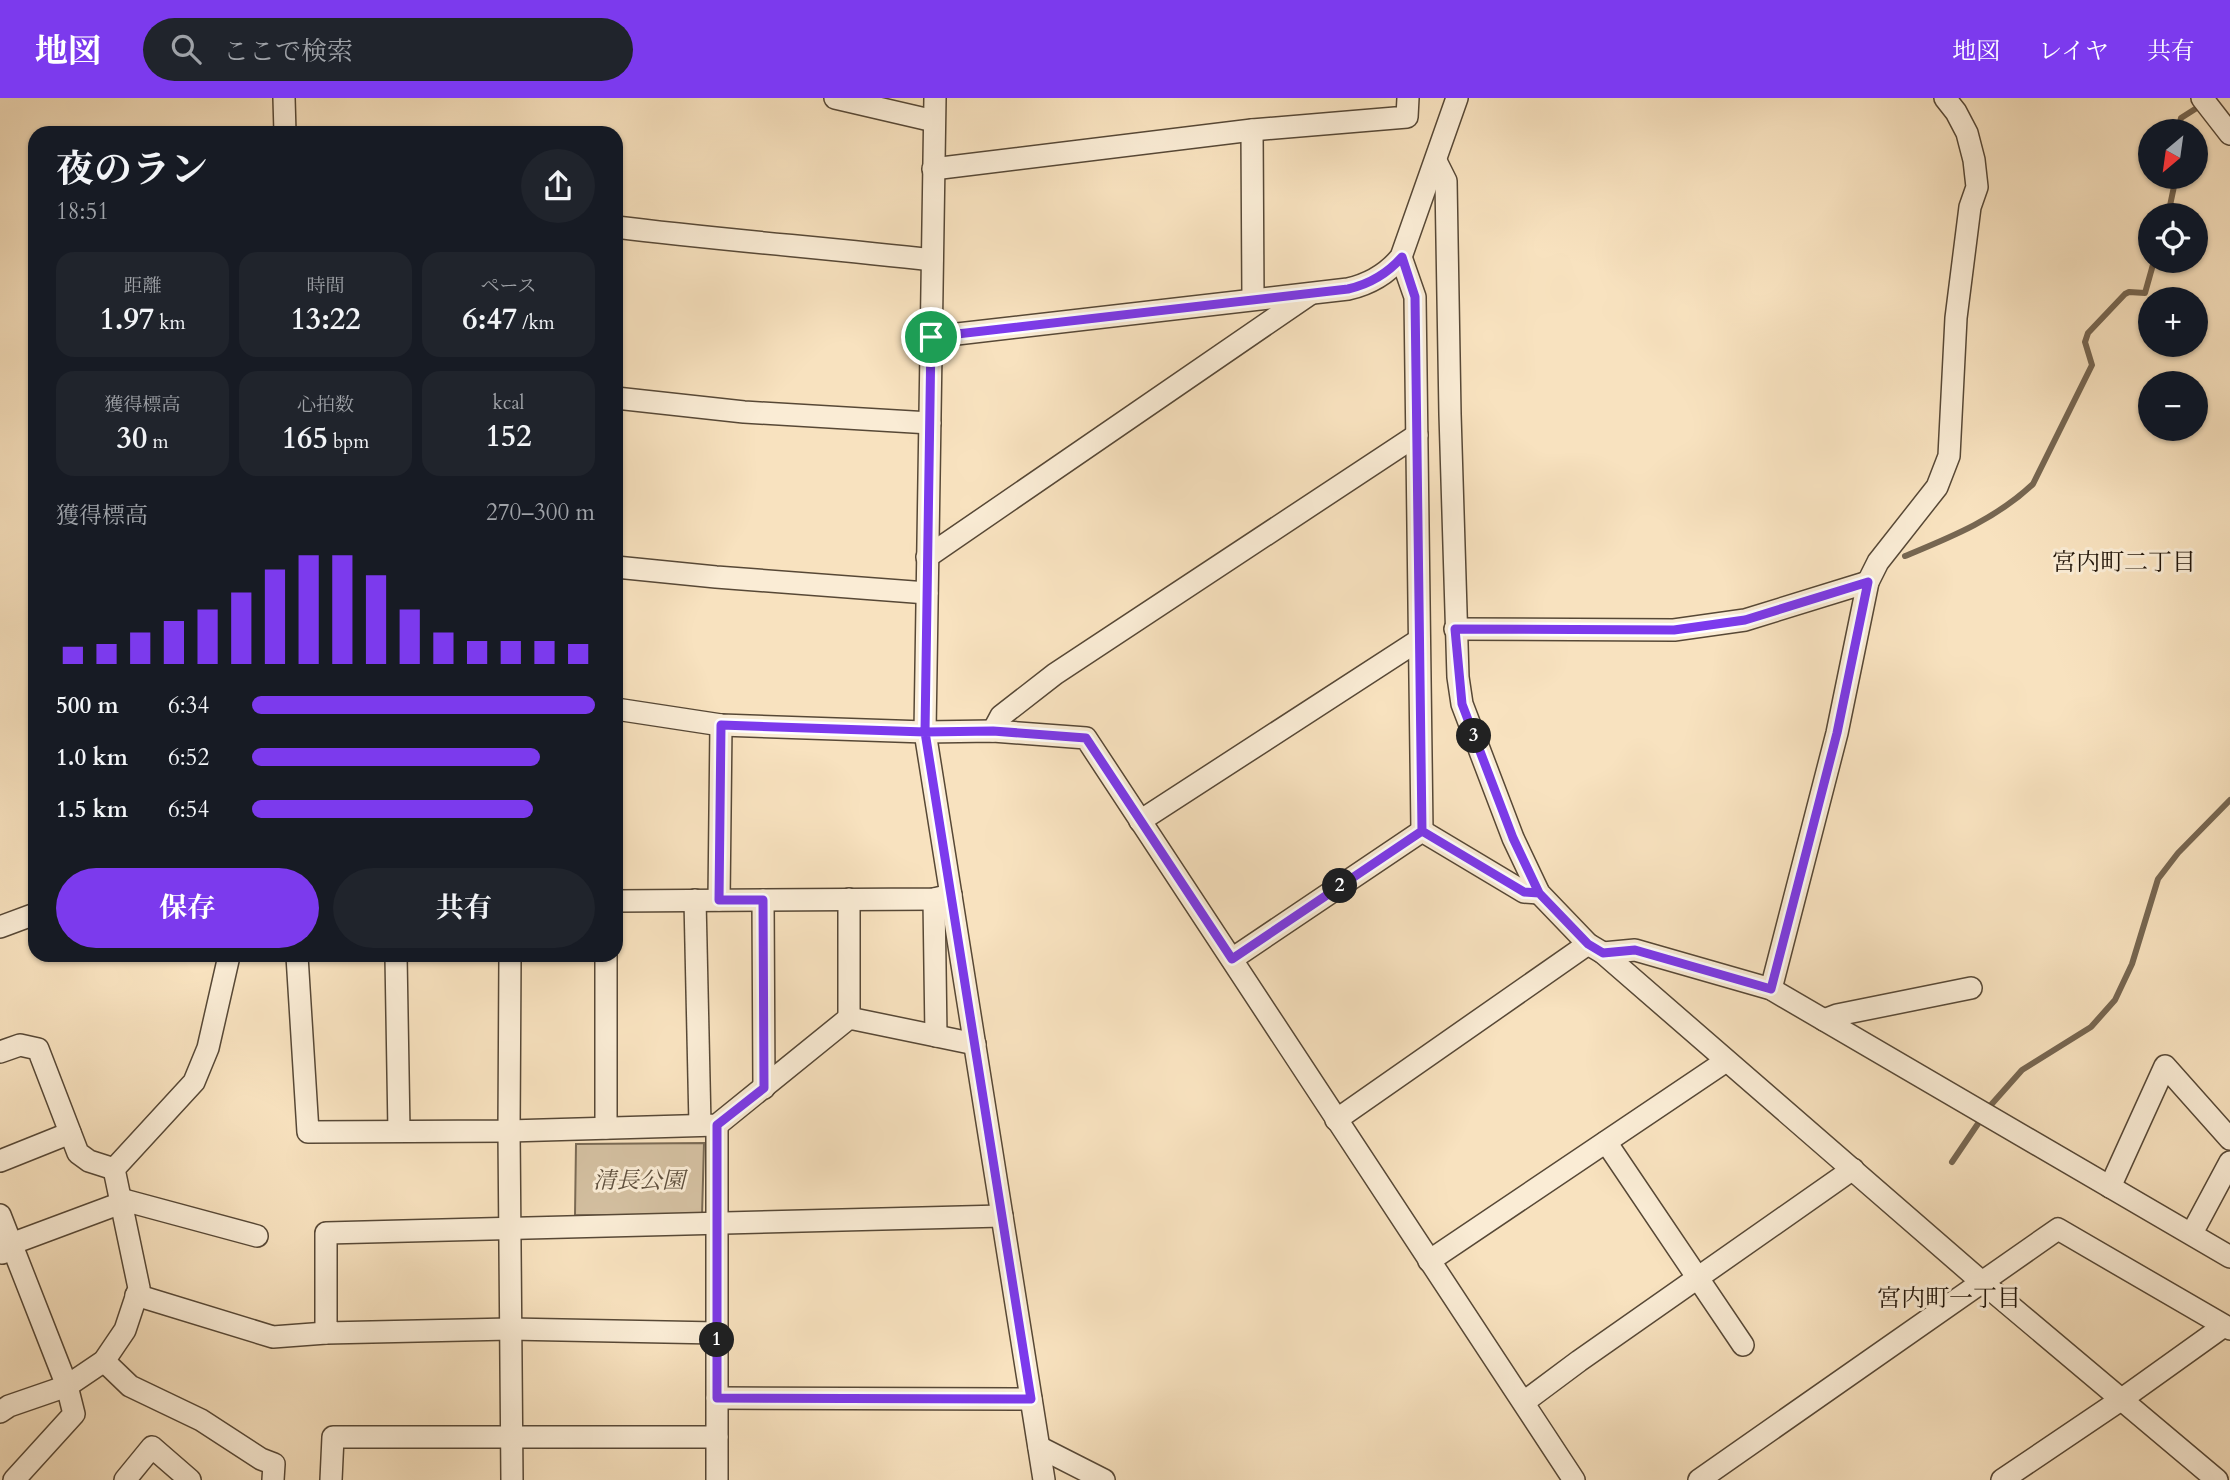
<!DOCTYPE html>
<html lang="ja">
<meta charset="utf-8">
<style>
:root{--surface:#171b24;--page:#20242c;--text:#f1f3f6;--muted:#9ea1a6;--accent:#7c3aed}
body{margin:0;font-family:Cardo,"Noto Serif JP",serif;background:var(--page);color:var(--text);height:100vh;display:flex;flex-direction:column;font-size:26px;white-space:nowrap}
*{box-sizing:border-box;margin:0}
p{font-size:23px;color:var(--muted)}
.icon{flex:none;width:38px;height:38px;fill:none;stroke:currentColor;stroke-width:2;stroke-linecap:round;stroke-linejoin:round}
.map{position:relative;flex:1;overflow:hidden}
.sheet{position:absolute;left:28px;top:28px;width:595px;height:836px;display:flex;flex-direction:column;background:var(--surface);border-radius:21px;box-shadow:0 2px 5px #0004}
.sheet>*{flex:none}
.needle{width:46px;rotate:209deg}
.tools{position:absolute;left:2138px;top:21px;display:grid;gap:14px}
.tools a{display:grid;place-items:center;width:70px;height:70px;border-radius:50%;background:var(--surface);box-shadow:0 2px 5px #0004;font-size:35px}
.pin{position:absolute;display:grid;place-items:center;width:60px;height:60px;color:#fff;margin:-30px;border:4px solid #fff;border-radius:50%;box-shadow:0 2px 7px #0007}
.km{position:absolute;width:35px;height:35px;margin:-18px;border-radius:50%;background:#222;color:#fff;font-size:19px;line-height:35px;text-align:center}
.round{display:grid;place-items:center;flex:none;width:74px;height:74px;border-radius:37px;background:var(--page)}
.head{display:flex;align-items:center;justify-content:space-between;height:119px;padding:0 28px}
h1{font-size:38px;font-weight:700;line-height:52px}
.metrics{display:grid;grid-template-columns:repeat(3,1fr);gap:10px;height:119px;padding:7px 28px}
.metrics div{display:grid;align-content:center;border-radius:18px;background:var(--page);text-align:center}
.metrics b{font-size:30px;font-weight:700}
.metrics small{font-size:19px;font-weight:400}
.metrics p{font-size:19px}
.chart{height:196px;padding:14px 28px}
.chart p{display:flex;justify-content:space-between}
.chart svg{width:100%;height:126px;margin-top:7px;stroke:var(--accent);stroke-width:6}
.primary-button{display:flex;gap:14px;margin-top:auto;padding:14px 28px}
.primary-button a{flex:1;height:80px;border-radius:42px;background:var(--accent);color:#fff;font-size:28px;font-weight:700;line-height:80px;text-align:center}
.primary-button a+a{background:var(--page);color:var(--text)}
ul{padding:0 28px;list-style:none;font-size:23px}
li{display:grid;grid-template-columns:112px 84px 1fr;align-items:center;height:52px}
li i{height:18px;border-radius:9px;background:var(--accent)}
header{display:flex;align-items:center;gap:42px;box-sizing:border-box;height:98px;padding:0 35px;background:var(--accent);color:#fff}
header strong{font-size:33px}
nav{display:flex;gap:38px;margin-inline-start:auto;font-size:24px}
.search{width:490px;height:63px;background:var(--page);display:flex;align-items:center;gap:18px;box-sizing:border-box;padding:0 24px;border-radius:38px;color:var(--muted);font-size:26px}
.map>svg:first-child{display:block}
</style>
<header>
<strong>地図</strong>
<div class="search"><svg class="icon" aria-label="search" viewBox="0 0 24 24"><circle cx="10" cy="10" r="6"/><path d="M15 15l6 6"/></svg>ここで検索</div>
<nav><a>地図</a><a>レイヤ</a><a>共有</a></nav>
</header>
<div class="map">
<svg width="2230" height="1382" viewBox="0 0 2230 1382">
<rect width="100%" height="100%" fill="#f8e2bf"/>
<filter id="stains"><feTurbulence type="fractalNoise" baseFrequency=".00286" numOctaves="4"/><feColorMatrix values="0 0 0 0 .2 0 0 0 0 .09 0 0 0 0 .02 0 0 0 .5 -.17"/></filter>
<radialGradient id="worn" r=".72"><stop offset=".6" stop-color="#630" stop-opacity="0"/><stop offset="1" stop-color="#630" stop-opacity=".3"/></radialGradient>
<path fill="#d3bfa0" stroke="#7a6a54" stroke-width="2" d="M704 1045 702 1118 575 1117 576 1046Z"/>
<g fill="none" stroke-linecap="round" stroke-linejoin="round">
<g stroke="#766651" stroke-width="6">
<path d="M2178 33 2181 20 2203 6"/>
<path d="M2168 117 2176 79"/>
<path d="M1905 458C1951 439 1996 421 2033 386L2092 267 2085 244 2088 235 2125 196 2129 194 2145 195 2154 163"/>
<path d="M1952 1064 1990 1008 2022 972 2091 929 2115 902 2132 866 2158 781 2178 755 2230 702"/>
</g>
<defs>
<g id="minor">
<path d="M284 0 285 35"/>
<path d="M835 0 934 23"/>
<path d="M935 0 925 634 1044 1382"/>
<path d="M2202 0 2230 36"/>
<path d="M1252 32 1253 201"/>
<path d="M1436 63 1446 83 1450 316 1458 579 1462 606 1513 740 1539 795 1588 846 1603 855 1983 1185 2217 1382"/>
<path d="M933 71 1252 32 1407 19 1408 0"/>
<path d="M616 129C721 142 827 150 932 162"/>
<path d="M1401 159 1415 199 1422 733"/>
<path d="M931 239 1348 191C1370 186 1387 176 1401 159L1457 0"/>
<path d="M616 300 744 314 930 325"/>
<path d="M927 459 1310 196"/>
<path d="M616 469 716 479 927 495"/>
<path d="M1455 531 1674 532 1745 522 1868 484"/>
<path d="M616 611 721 627 925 634 993 633 1086 640 1574 1382"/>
<path d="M993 633 1001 618 1055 576 1417 337"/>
<path d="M1140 723 1419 542"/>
<path d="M849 801V920"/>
<path d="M934 801 936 938"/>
<path d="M695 802 700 1027"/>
<path d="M719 802 721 627"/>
<path d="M763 802 764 990"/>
<path d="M616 803 934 801 951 797"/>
<path d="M0 829 35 816"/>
<path d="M1603 855 1635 852 1771 891 2230 1159"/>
<path d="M297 858 308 1034 509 1033 717 1027 849 920 975 946"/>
<path d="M396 858 399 1033"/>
<path d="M510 858 509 1033 512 1382"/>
<path d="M606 858V1030"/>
<path d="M1232 861 1422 733 1524 794 1539 795"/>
<path d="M1771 891 1837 635 1868 484 1878 464 1937 389 1949 358 1956 220 1970 109 1977 89 1974 62 1967 35 1956 14 1945 0"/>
<path d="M1824 922 1837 917 1971 890"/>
<path d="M0 954 20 947 38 951 78 1055 89 1063 114 1071"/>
<path d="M1336 1022 1588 846"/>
<path d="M717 1027V1382"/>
<path d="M1606 1044 1743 1247"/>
<path d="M0 1063 70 1035"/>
<path d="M114 1071 194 984 208 950 229 858"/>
<path d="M2110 1089 2165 968 2230 1041"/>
<path d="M120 1101 257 1138"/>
<path d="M0 1117 67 1288 74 1316 14 1382"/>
<path d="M2192 1135 2230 1064"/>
<path d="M2 1155 7 1153 11 1146 121 1105"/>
<path d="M1429 1163 1726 963"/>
<path d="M136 1197 273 1239 326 1235"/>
<path d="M717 1235 510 1231 326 1235V1135L1002 1118"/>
<path d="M104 1263 130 1288 201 1322 261 1361 274 1366 273 1382"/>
<path d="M717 1300 1031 1301"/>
<path d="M1524 1304 1579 1263 1853 1071"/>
<path d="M0 1314 9 1308 67 1288 104 1263 125 1232 139 1190 114 1071"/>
<path d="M1039 1349 1104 1382"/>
<path d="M125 1382 152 1349 190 1382"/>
<path d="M331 1382 333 1339H717"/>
<path d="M1699 1382 2058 1131 2230 1231"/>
<path d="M2002 1382 2122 1301 2224 1228"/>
</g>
</defs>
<use href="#minor" stroke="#574836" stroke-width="24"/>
<use href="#minor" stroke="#faecd5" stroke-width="21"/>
</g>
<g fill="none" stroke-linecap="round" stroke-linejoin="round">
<defs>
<path id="route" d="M931 239 925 634 1031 1301 717 1300V1027L764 990 763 802H719L721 627 925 634 993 633 1086 640 1232 861 1422 733 1524 794 1539 795 1588 846 1603 855 1635 852 1771 891 1837 635 1868 484 1745 522 1674 532 1455 531 1462 606 1513 740 1539 795 1524 794 1422 733 1415 199 1402 159C1387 176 1370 186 1348 191L931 239"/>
</defs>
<use href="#route" stroke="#fff" stroke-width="14"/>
<use href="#route" stroke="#7c3aed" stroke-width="9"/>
</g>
<g text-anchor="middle" stroke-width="6" stroke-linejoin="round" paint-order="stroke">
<g font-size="23" font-style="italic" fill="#5f503e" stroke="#faecd5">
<text x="639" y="1090">清長公園</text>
</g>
<g font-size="24" fill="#211509" stroke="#faecd5">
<text x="2124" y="472">宮内町二丁目</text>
<text x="1949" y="1208">宮内町一丁目</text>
</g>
</g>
<rect width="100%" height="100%" filter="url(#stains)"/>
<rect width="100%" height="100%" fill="url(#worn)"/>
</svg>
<div class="tools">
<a><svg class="needle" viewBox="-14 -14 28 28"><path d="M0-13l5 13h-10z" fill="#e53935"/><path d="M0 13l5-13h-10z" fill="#9ea1a6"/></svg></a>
<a><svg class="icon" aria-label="locate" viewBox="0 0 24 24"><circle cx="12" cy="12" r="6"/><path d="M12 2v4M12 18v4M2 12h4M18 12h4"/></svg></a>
<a>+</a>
<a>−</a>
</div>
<div class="pin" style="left:931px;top:239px;background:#1e9e55"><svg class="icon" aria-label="arrive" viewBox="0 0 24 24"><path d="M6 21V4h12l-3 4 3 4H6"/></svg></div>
<b class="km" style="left:717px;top:1242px">1</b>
<b class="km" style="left:1340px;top:788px">2</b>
<b class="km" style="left:1474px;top:638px">3</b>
<section class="sheet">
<div class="head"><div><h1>夜のラン</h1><p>18:51</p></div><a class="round"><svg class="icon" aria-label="share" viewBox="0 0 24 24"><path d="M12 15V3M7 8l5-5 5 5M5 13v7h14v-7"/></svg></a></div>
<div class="metrics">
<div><p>距離</p><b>1.97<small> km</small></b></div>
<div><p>時間</p><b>13:22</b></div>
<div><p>ペース</p><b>6:47<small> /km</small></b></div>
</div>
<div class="metrics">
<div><p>獲得標高</p><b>30<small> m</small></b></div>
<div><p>心拍数</p><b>165<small> bpm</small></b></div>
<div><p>kcal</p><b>152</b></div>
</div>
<div class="chart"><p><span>獲得標高</span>270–300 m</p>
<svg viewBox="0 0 160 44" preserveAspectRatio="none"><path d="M5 44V38M15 44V37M25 44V33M35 44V29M45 44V25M55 44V19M65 44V11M75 44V6M85 44V6M95 44V13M105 44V25M115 44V33M125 44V36M135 44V36M145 44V36M155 44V37"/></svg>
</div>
<ul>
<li><b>500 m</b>6:34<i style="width:100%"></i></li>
<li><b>1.0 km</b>6:52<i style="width:84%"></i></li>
<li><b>1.5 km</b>6:54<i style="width:82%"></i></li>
</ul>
<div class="primary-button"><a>保存</a><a>共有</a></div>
</section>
</div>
